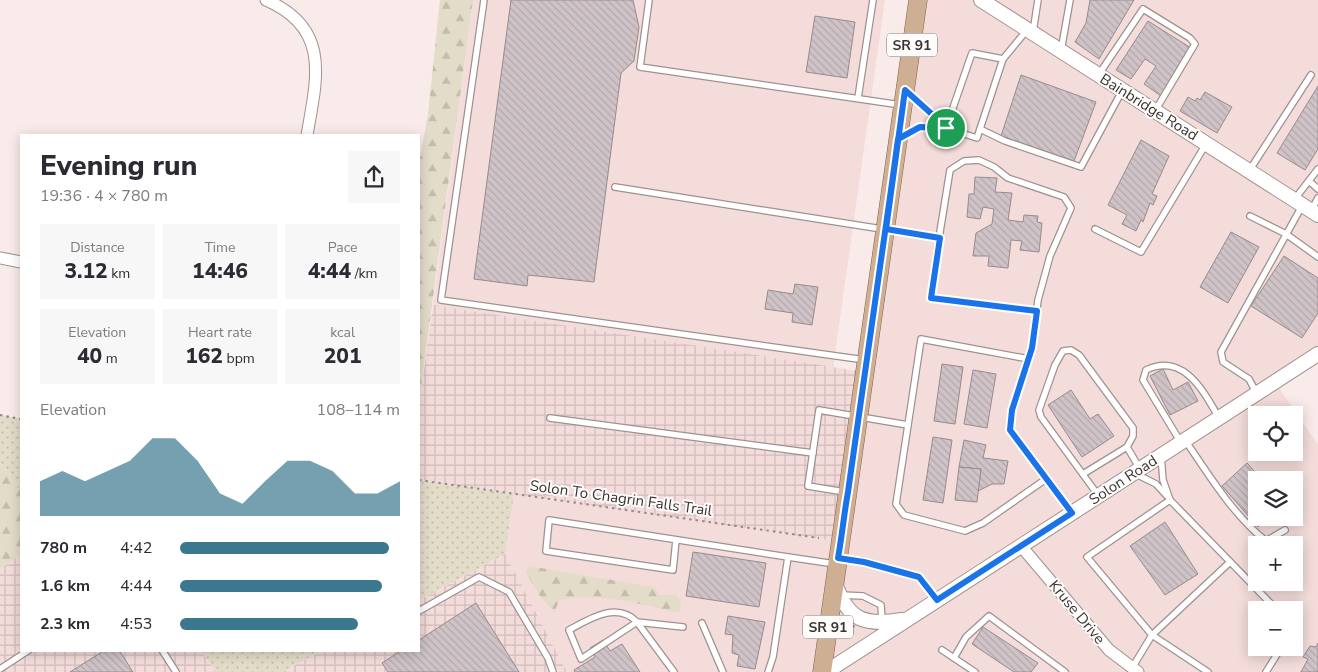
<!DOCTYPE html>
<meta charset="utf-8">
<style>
:root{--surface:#fff;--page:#f7f7f7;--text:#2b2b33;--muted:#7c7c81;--accent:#3b788f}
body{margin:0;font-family:"Nunito Sans",sans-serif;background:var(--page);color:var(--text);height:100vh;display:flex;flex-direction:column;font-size:19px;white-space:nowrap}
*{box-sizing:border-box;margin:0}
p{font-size:16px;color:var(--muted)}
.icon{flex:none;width:28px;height:28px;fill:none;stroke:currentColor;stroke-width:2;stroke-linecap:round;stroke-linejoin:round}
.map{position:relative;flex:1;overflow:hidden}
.sheet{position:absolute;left:20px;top:134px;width:400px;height:518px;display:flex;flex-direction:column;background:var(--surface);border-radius:0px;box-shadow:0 2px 12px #0003}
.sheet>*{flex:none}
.fabs{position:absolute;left:1248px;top:406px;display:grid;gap:10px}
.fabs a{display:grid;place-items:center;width:55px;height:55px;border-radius:0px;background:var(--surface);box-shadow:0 2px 12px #0003;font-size:25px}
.pin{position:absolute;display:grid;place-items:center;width:42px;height:42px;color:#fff;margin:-21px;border:2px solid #fff;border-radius:50%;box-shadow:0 1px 5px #0007}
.round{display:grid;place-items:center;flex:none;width:52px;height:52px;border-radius:0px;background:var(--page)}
.overview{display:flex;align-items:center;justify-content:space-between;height:85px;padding:0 20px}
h1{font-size:28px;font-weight:800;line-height:38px}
.stats{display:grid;grid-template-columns:repeat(3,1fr);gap:8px;height:85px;padding:5px 20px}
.stats div{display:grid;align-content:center;border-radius:0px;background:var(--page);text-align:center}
.stats b{font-size:21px;font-weight:800}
.stats small{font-size:14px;font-weight:400}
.stats p{font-size:14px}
.chart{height:140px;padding:10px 20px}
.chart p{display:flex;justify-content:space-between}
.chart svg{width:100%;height:90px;margin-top:5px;fill:var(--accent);opacity:.7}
ul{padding:0 20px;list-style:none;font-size:16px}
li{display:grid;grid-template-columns:80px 60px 1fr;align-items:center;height:38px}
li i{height:12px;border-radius:6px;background:var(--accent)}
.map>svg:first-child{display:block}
</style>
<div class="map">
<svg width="1318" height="672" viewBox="0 0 1318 672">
<defs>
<pattern id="industrial-grid" width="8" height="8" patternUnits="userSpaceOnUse" patternTransform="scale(1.25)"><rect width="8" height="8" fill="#f3dcda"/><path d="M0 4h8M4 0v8" fill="none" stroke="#d1bdbc"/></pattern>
<pattern id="grass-dots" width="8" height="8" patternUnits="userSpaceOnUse" patternTransform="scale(1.25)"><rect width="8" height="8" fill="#e3dcc8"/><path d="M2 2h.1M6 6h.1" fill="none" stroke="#c4bdac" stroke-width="1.8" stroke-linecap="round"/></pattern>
<pattern id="forest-firs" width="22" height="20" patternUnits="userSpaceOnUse" patternTransform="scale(1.25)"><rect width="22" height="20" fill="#e3dcc8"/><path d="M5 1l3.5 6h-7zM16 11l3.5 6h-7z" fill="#c4bdac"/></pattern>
<pattern id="building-back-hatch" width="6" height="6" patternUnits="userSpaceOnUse" patternTransform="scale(1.25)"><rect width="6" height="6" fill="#cfc3c7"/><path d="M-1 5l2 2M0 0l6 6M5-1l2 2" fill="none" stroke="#b2a8ac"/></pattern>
</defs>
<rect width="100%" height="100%" fill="#f9ebea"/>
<g fill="#f3dcda" fill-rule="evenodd">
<path d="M473 0H885L833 368 433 305Z"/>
<path d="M918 0H1318V354L1275 382 1318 445V672H567L505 554 514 494 840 542ZM1256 415H1294V452H1256ZM1256 480H1294V518H1256ZM1256 545H1294V582H1256ZM1256 610H1294V648H1256Z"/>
</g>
<g fill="url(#industrial-grid)">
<path d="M433 305 865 372 841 542 419 480V406Z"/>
<path d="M21 554V650H201L216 672H0V569Z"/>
<path d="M505 554 567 672H282L324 650H419V600Z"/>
</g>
<g fill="url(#grass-dots)">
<path d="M0 415 21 419V493L0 462Z"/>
<path d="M419 480 514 494 505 554 419 600Z"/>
<path d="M201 650H324L282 672H216Z"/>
</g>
<g fill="url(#forest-firs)">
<path d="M440 0H473L419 402V164L428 114Z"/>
<path d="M0 462 21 493V554L0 569Z"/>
<path d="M529 566 654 587 660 595H675L681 600 680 611 675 612C638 604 598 592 560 600L554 612 542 599 526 573Z"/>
</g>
<g fill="url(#building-back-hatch)" stroke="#978b8f">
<path d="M511 0H633L639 27 634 61 621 73 594 282 528 275 527 286 474 279Z"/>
<path d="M1090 0H1134L1099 59 1075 42 1086 23Z"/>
<path d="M815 16 855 22 847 78 806 72Z"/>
<path d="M1148 21 1191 48 1161 96 1144 84 1156 66 1145 59 1131 79 1116 70Z"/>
<path d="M1021 75 1096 102 1074 161 1001 136Z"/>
<path d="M1318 86V149L1305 170 1277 153Z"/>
<path d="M1205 92 1232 107 1217 133 1180 111 1188 97 1195 101 1197 98 1200 100Z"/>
<path d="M1141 140 1169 156 1152 194 1157 196 1153 205 1150 203 1143 222 1141 220 1136 231 1122 224 1127 215 1108 205Z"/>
<path d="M975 177 997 178 995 192 1012 193 1008 220 1023 222 1024 215 1038 216 1037 222 1042 223 1039 252 1020 250 1022 241 1011 240 1008 268 988 266 989 256H973L976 233 992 224 994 209 983 207 980 219 967 217 969 194H974Z"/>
<path d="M1231 232 1259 247 1228 303 1200 287Z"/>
<path d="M1284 256 1318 278V313L1302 338 1251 306Z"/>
<path d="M795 284 818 287 812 325 792 322 793 313 765 309 768 290 793 294Z"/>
<path d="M942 364 963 367 955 424 934 421Z"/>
<path d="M1163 369 1173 390 1188 382 1198 401 1170 415 1150 376Z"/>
<path d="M973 370 996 374 987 428 964 424Z"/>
<path d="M1071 390 1090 419 1098 414 1114 436 1082 457 1048 405Z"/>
<path d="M933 437 952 440 943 503 923 500Z"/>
<path d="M964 440 986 445 983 458 1008 461 1004 484H992L978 491 981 469 959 467Z"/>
<path d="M1247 463 1262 480H1256V518H1269L1258 527 1222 486Z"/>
<path d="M959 467 981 469 977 502 955 500Z"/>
<path d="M1165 522 1198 574 1165 595 1130 546Z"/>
<path d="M693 552 766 563 759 607 686 596Z"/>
<path d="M476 603 519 672H388L382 663 402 650H419V640Z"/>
<path d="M728 616 765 622 755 669 737 666 739 655 732 653 733 635 725 634Z"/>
<path d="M983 627 1038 663 1031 672H1014L972 644Z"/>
<path d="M603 640 610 651 622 644 640 672H575L574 670 595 657 590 648Z"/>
<path d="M1318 643V672H1301L1308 659 1303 657 1310 646 1316 647Z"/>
<path d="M105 650H119L133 672H70Z"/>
</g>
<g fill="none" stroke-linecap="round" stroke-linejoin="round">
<defs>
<g id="service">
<path d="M484 0 441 300 865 360"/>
<path d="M649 0 640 67 901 105"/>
<path d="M1033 32 1038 0"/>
<path d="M1061 51 1070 0"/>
<path d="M1099 74 1143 9 1190 38 1195 44 1155 111"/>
<path d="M908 93 934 116 948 121"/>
<path d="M858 98 873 0"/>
<path d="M946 128 972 53 1003 59"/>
<path d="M980 129 1005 141 1081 167 1122 91"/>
<path d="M902 137 923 127 946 128 977 138 1003 59 1027 30"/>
<path d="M1249 171 1311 75"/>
<path d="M1309 181 1318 189"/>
<path d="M615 187 939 238 950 170 964 161 979 160 994 167 1008 178 1064 197 1071 208 1050 256 1038 300 1032 348 1012 410 1010 430 1072 513"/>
<path d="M1294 200 1318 169"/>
<path d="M1312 209 1318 198"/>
<path d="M1250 216 1286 234 1318 257"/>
<path d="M1095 229 1141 252 1206 144"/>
<path d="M939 238 931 298 1037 311"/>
<path d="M1257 394 1249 379 1223 362 1221 352 1302 206"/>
<path d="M550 418 813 453"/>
<path d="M908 425 921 339 1029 359"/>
<path d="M1185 440C1209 475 1233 515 1266 541L1285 530"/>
<path d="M1180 441 1143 380 1146 370C1184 352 1204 392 1219 418"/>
<path d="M1161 456 1163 480 1170 500"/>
<path d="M1083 474 1127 447"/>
<path d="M1136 474 1156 484 1167 496"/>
<path d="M845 492 808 486 819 410 908 425 896 504 904 515 965 531 983 523 1046 479"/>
<path d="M1098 495 1041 417 1039 410 1055 365 1063 351 1071 350 1079 355 1133 428V436L1127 447 1140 469"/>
<path d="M676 540 673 570 546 551 549 520 788 557"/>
<path d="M841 558 864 561 919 577 937 600"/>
<path d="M841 595 863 596 881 605 882 621"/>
<path d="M419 611 479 577 509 592 548 658 553 672"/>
<path d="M1294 620 1297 621 1294 627"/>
<path d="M702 623 723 672"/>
<path d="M162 650 176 672"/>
<path d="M942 650 975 672"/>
<path d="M954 658 966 637 989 616 1065 672"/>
<path d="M1132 668 1152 635 1230 562"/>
<path d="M0 669 29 650"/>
<path d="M674 672 637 622C617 601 589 619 569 630L581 659 637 622 683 627"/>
<path d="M768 672 773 657 788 557 835 564"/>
<path d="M1208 672 1152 635 1087 557 1170 500 1277 610"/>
<path d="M1266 672 1281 648"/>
</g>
<g id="minor">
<path d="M266 0C331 28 317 78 307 135"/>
<path d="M0 258 21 262"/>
<path d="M1021 546 1109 650 1138 672"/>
</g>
<g id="tertiary">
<path d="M981 0 1318 215"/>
<path d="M835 583C848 621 865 626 902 620"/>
<path d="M826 672 1318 354"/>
</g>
<path id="primary" d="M822 672 918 0"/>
</defs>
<use href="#service" stroke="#9e9290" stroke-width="8"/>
<use href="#minor" stroke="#9e9290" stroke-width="13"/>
<use href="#tertiary" stroke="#9e9290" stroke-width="16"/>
<use href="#primary" stroke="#866144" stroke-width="19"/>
<g stroke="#938a89" stroke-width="2" stroke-dasharray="2.5 4" stroke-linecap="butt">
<path d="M0 415 21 419"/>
<path d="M419 480 819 538"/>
<path d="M854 625 852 633 847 630Z"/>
</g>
<use href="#service" stroke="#fff" stroke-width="5.5"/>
<use href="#minor" stroke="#fff" stroke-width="11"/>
<use href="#tertiary" stroke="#fff" stroke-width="14"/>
<use href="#primary" stroke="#cfaf94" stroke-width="18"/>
</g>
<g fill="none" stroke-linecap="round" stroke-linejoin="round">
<defs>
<path id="route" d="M946 128 920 127 898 139C882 257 865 375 848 492 844 514 842 536 838 558L864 562 919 577 937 600 1072 513 1010 430 1012 410 1032 348 1037 311 931 298 940 238 886 229 905 90 934 116 948 121 946 128"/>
</defs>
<use href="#route" stroke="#fff" stroke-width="10"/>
<use href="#route" stroke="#1a73e8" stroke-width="6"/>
</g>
<g text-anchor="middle" stroke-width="4" stroke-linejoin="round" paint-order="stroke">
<g fill="#fefcfb" stroke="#757170" stroke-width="1">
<rect x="887" y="33.5" width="50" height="23" rx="4"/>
<rect x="803" y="615.5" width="50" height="23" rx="4"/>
</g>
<g font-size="14" font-weight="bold" fill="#3a3534">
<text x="912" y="50">SR 91</text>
<text x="828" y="632">SR 91</text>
</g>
<g font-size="15" fill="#3a3534" stroke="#fefcfb">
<text transform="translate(1149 107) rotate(32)" y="5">Bainbridge Road</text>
<text transform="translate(1123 480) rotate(-33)" y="5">Solon Road</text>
<text transform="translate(621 498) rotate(8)" y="5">Solon To Chagrin Falls Trail</text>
<text transform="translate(1077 612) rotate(50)" y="5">Kruse Drive</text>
</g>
</g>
</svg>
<div class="fabs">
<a><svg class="icon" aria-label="locate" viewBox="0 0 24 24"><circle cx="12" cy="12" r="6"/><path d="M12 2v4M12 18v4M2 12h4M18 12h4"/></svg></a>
<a><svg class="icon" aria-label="layers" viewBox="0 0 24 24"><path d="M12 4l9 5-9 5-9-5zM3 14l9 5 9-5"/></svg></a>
<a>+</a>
<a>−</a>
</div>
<div class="pin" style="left:946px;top:128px;background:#1e9e55"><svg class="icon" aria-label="arrive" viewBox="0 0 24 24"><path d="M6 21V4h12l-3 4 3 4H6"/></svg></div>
<section class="sheet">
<div class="overview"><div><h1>Evening run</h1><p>19:36 · 4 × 780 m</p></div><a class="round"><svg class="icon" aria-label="share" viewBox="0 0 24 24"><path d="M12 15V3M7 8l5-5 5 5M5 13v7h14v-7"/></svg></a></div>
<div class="stats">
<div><p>Distance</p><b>3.12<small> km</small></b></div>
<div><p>Time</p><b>14:46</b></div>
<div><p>Pace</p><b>4:44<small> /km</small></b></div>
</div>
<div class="stats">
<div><p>Elevation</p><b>40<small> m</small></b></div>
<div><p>Heart rate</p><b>162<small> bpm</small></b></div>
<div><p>kcal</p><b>201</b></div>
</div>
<div class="chart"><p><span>Elevation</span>108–114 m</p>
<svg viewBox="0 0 160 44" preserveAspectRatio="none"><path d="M0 44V27L10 22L20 27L30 22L40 17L50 6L60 6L70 17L80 33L90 38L100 27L110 17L120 17L130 22L140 33L150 33L160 27V44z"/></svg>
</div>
<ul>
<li><b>780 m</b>4:42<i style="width:95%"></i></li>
<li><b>1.6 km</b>4:44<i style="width:92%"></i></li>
<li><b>2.3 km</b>4:53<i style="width:81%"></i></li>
</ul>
</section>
</div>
